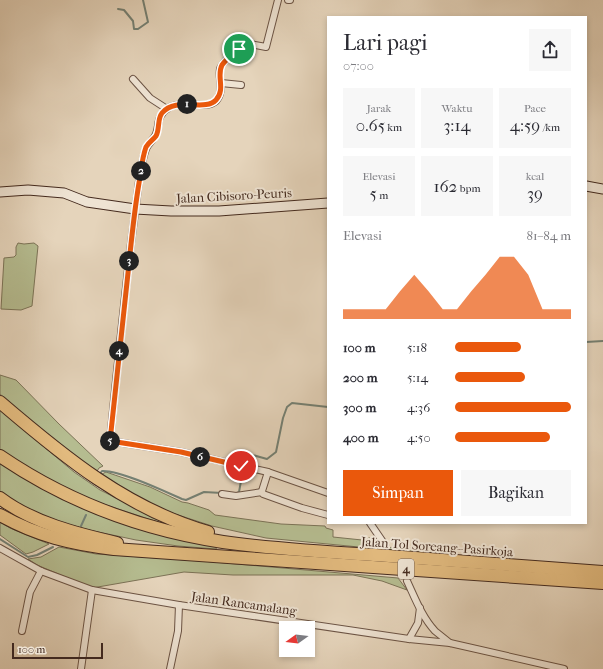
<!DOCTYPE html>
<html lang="id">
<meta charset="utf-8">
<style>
:root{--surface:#fff;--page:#f7f7f7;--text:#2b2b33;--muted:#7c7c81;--accent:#ea580c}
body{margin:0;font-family:"IM FELL French Canon",serif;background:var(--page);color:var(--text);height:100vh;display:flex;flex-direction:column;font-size:15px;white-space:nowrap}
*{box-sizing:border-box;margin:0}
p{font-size:13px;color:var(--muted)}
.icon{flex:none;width:22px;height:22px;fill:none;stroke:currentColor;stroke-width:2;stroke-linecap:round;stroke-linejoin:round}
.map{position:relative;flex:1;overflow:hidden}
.panel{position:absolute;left:327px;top:16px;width:260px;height:508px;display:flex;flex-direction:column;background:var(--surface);border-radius:0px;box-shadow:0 2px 6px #0003}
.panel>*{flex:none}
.needle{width:26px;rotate:255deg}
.buttons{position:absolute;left:279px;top:621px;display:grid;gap:8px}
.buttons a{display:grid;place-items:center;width:36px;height:36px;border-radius:0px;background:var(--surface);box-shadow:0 2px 6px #0003;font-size:20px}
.scale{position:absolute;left:12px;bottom:10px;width:91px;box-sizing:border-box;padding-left:4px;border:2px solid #442a1e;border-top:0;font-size:11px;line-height:14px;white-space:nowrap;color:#442a1e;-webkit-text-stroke:3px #eee3d3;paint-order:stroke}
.pin{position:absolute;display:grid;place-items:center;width:34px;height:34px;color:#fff;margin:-17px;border:2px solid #fff;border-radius:50%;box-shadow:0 1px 4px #0007}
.km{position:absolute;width:20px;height:20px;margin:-10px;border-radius:50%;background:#222;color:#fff;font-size:11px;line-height:20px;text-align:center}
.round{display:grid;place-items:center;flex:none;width:42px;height:42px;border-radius:0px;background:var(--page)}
.summary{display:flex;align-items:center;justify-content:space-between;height:68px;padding:0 16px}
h1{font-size:22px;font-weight:600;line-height:30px}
.figures{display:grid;grid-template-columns:repeat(3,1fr);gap:6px;height:68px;padding:4px 16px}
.figures div{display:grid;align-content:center;border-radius:0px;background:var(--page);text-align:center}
.figures b{font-size:17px;font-weight:600}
.figures small{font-size:11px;font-weight:400}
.figures p{font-size:11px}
.chart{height:112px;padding:8px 16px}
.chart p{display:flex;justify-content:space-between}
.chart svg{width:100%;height:72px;margin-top:4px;fill:var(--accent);opacity:.7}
.cta{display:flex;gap:8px;margin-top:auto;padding:8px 16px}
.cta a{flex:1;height:46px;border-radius:0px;background:var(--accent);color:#fff;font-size:16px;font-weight:600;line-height:46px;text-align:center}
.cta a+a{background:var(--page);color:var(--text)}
ul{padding:0 16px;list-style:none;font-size:13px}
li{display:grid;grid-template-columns:64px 48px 1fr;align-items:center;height:30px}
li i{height:10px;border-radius:5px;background:var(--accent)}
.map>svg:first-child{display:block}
</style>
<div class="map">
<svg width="603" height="669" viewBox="0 0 603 669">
<rect width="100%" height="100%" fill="#e5d4bb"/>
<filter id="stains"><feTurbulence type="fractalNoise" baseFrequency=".005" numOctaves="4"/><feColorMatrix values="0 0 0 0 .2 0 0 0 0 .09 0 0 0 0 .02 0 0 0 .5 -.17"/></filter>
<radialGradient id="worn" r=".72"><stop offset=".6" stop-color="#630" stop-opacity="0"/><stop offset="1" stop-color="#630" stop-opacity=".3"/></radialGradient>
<g fill="#b5bc90" stroke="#7c7357">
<path d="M18 243 24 244 34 243 38 246 32 306 21 310 1 309 4 258 14 257 16 255V247Z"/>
<path d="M0 375 16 380 59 424 103 466 99 468 96 473 63 449 0 394Z"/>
<path d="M0 410 74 472 100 490 179 529 85 498 34 472 0 450Z"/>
<path d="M0 460 163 534 217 547 216 549 178 546 136 540 89 530 52 520 0 495Z"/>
<path d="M106 472 150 487 182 502 188 503 209 510 215 515 281 524 325 526 326 528 333 530V537L362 540 373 537 380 547 432 549 431 554 266 538 212 526 172 513 132 495 100 477 102 474Z"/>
<path d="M0 522 10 528 49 544 33 552 26 554 0 535Z"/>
<path d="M59 547 96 554 202 561 398 578 407 590 382 581 353 575H233L184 572 92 588 37 565 28 559 41 557Z"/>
</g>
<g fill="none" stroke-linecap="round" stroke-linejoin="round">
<g stroke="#758073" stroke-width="2">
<path d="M118 9 124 10 133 21 134 29H138L148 22 143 0"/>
<path d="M586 342 603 341"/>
<path d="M99 475 102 471C120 470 164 491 182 499L186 500 204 492 222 493"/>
<path d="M237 493 239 492 245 459 249 454 267 459 276 452 283 418 287 407 292 403 328 407"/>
<path d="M81 526 86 515"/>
<path d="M0 539 28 557 37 555 53 547"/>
</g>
<defs>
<g id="street">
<path d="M278 0 266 47 245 43C239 48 222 61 220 69 218 79 225 91 216 101 204 112 174 95 162 114 157 120 159 127 156 134 154 140 148 143 146 149 142 159 141 171 139 181 136 204 133 227 130 251 123 314 116 377 110 441L181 452 268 472 328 493"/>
<path d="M288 0H290"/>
<path d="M133 79 150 98 167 109"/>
<path d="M221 83 241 85"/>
<path d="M268 472 262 491 263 494 302 508 328 515"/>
<path d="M222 494 236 496 262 492"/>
<path d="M370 523 385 545"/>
<path d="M0 548 41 571 92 590 179 605 409 639 450 643 564 669"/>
<path d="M407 581C415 598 422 617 435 631 440 635 445 639 450 643"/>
<path d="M22 631 30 592 41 571"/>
<path d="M409 639 418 623 420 608"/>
<path d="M81 669 92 590"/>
<path d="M170 669 178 631 179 605"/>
</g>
<g id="secondary">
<path d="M586 186 603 189"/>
<path d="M0 192 28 190 64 193 87 202 135 209 171 211H219L328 203"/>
</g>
<g id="highway">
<path d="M0 402C63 456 127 509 208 532"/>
<path d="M0 456C66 501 143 530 223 542 273 549 325 552 375 555 451 561 527 567 603 572"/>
<path d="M0 498C33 523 78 534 117 543"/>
<path d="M0 515C37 536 72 544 114 549L603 583"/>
</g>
</defs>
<use href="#street" stroke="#6c5445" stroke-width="8"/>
<use href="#secondary" stroke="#442a1e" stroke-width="11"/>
<use href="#highway" stroke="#442a1e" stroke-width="14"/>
<use href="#street" stroke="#eee3d3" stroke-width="6"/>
<use href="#secondary" stroke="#eee3d3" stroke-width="9"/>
<use href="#highway" stroke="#e2ba7e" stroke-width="12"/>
</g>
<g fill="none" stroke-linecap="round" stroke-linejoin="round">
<defs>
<path id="route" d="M239 49C234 54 226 59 222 65 216 76 226 89 216 100 205 112 176 96 162 113 157 119 160 129 156 136 153 140 149 142 146 147 142 158 141 171 139 183 134 213 131 243 128 273 122 329 116 385 110 441L181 452 241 466"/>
</defs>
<use href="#route" stroke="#fff" stroke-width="8"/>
<use href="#route" stroke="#ea580c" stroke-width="5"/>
</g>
<g text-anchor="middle" stroke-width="4" stroke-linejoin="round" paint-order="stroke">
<rect fill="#eee3d3" stroke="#776254" stroke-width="1" x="398" y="559" width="16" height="20" rx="3"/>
<g font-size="12" font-weight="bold" fill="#442a1e">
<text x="406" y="573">4</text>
</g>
<g font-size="13" fill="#442a1e" stroke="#eee3d3">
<text transform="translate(234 195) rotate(-3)" y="5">Jalan Cibisoro-Peuris</text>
<text transform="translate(437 546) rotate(4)" y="5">Jalan Tol Soreang–Pasirkoja</text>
<text transform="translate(244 603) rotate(8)" y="5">Jalan Rancamalang</text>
</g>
</g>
<rect width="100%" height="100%" filter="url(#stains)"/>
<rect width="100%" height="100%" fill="url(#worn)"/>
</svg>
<div class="buttons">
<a><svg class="needle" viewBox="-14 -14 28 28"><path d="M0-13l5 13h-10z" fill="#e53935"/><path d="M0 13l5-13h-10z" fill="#7c7c81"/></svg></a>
</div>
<div class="scale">100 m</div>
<div class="pin" style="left:239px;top:49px;background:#1e9e55"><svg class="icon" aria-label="arrive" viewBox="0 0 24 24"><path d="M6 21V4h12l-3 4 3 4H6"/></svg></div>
<div class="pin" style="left:241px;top:466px;background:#d93025"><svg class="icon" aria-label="check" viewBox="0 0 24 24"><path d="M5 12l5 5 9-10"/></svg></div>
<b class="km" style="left:187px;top:104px">1</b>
<b class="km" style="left:141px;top:171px">2</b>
<b class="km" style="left:129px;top:261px">3</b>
<b class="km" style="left:119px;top:351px">4</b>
<b class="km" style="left:110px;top:441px">5</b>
<b class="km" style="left:200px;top:457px">6</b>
<section class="panel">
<div class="summary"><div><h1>Lari pagi</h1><p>07:00</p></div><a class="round"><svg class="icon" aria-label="share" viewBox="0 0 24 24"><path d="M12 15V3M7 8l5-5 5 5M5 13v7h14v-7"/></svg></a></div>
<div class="figures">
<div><p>Jarak</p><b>0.65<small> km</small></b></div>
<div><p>Waktu</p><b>3:14</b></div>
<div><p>Pace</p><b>4:59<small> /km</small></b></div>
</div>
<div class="figures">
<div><p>Elevasi</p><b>5<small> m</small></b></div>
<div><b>162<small> bpm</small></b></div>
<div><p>kcal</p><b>39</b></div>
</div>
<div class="chart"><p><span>Elevasi</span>81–84 m</p>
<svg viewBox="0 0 160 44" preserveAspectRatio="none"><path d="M0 44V38L10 38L20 38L30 38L40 27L50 17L60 27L70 38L80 38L90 27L100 17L110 6L120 6L130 17L140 38L150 38L160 38V44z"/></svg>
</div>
<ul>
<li><b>100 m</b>5:18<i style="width:57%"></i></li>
<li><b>200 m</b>5:14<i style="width:60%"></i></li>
<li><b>300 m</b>4:36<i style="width:100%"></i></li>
<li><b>400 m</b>4:50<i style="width:82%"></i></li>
</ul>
<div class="cta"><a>Simpan</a><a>Bagikan</a></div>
</section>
</div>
